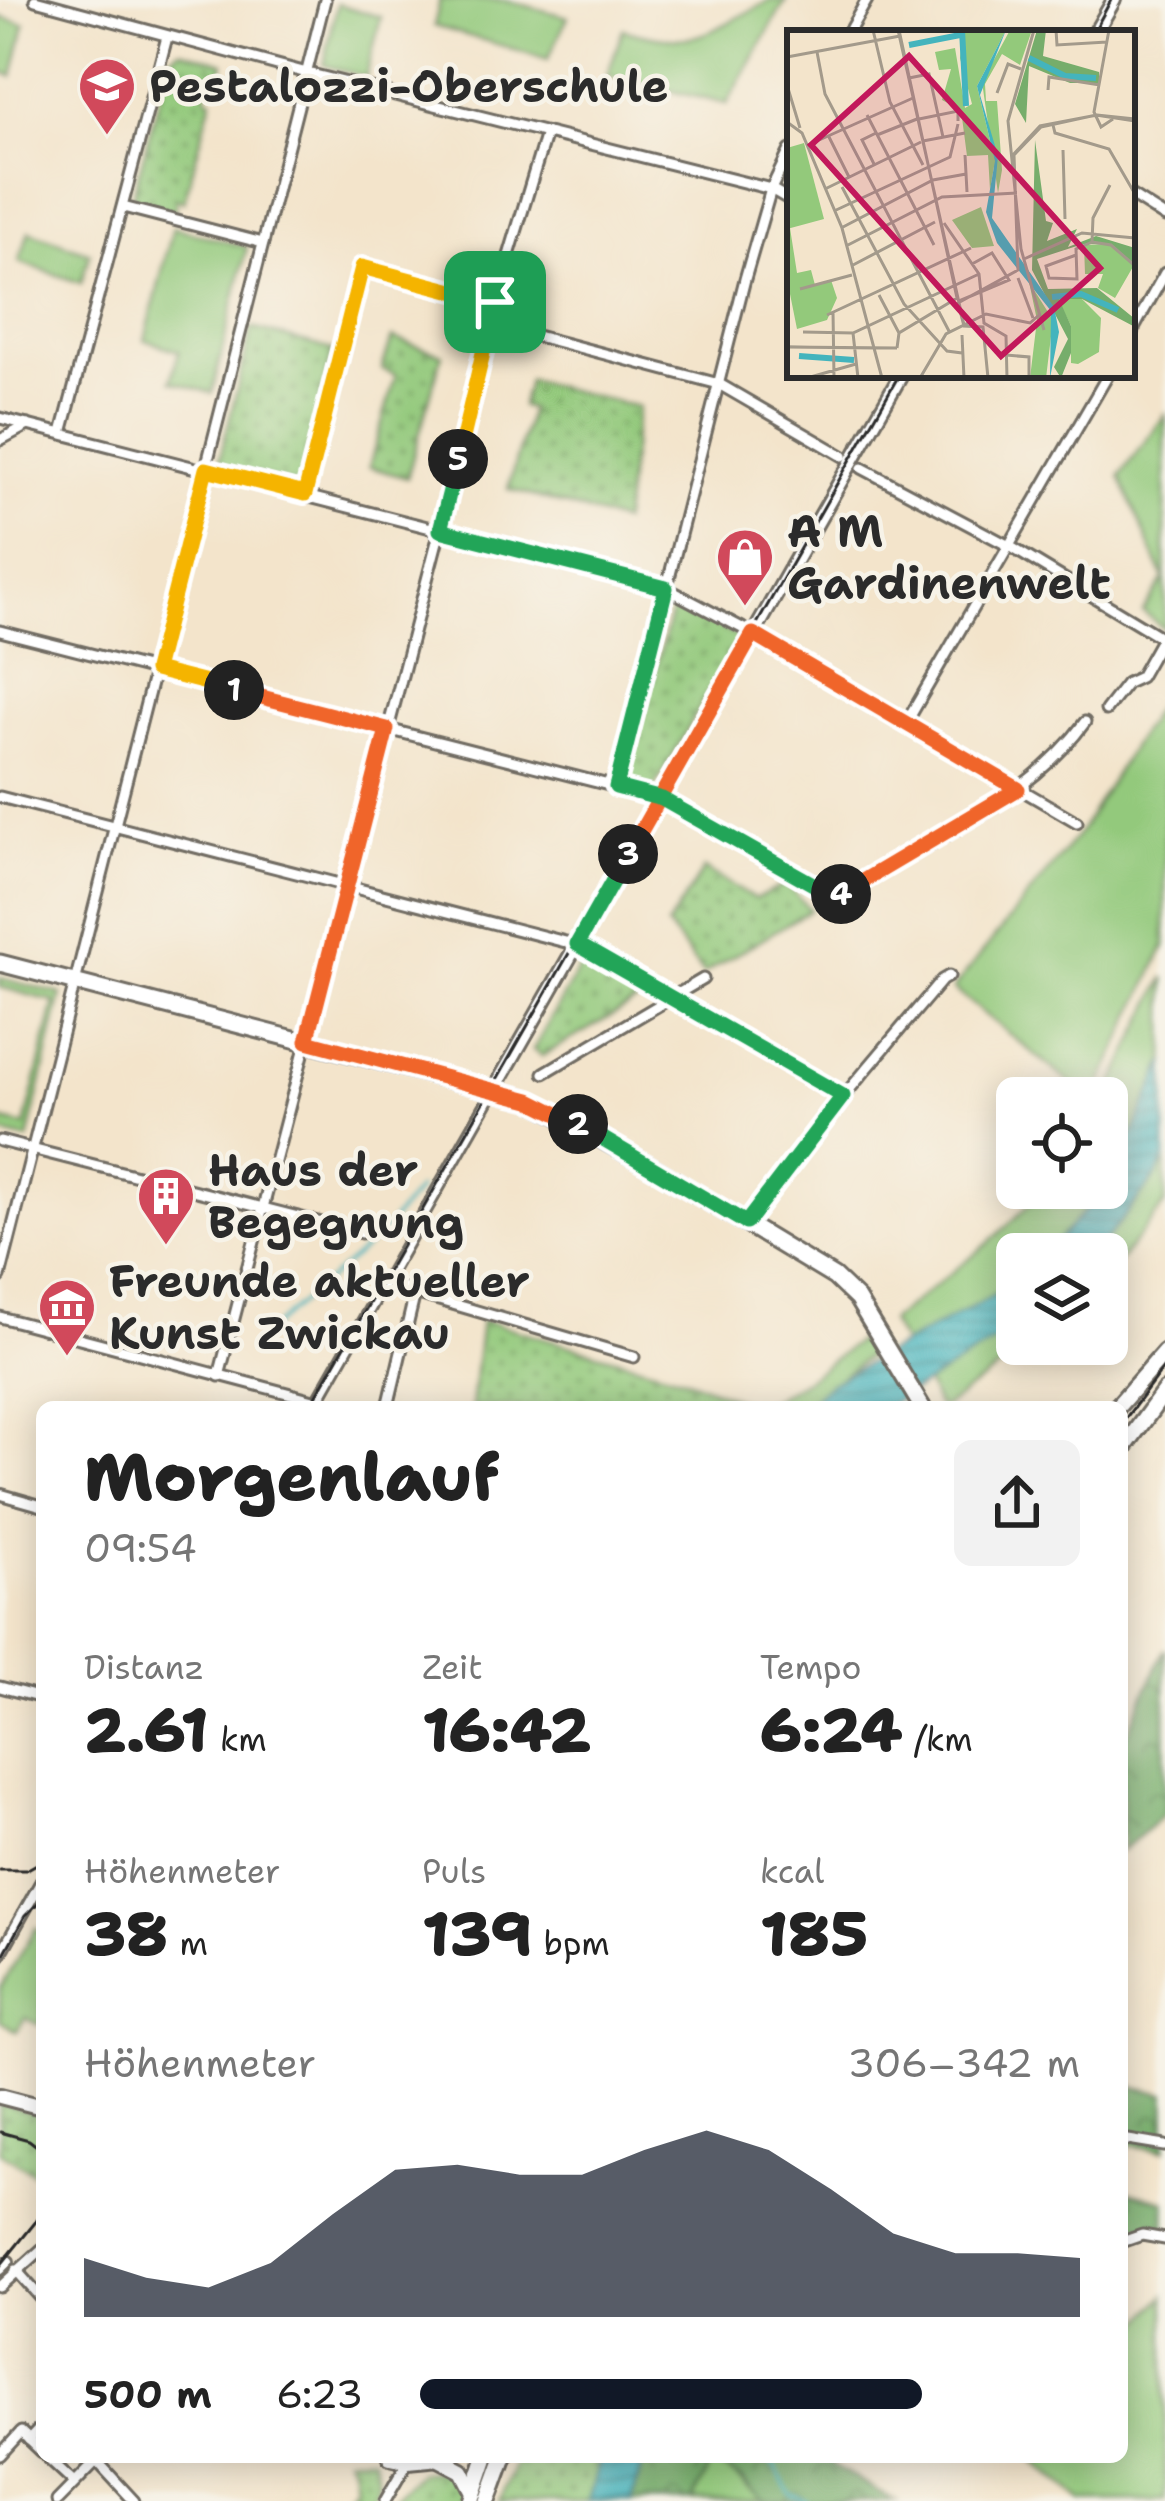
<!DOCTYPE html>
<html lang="de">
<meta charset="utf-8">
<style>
:root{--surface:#fff;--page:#f2f2f2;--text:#222;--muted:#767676;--accent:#111827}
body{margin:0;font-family:"Shantell Sans",sans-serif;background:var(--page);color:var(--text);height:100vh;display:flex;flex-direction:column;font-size:45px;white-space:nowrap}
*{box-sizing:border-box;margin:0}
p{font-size:39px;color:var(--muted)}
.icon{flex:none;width:66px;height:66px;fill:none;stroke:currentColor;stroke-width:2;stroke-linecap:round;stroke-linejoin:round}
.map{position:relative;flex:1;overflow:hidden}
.side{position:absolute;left:36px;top:1401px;width:1092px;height:1062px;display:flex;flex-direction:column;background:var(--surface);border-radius:18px;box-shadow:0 6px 30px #0003}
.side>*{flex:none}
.tools{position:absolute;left:996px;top:1077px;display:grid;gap:24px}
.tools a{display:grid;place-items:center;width:132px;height:132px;border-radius:18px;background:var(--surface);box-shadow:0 6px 30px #0003;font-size:60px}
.pin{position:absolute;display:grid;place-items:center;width:102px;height:102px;color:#fff;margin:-51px;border-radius:24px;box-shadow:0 6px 18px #0006}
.km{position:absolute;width:60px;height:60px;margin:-30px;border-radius:50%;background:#222;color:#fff;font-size:33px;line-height:60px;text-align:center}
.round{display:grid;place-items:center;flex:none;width:126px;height:126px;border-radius:18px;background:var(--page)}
.headline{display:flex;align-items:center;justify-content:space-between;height:204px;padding:0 48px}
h1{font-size:66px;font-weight:800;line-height:90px}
.metrics{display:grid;grid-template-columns:repeat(3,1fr);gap:18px;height:204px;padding:12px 48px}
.metrics div{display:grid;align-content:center}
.metrics b{font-size:60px;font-weight:800}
.metrics small{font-size:33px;font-weight:400}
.metrics p{font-size:33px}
.chart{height:336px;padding:24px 48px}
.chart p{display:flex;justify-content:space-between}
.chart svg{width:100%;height:216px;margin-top:12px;fill:var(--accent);opacity:.7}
ul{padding:0 48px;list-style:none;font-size:39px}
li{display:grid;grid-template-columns:192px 144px 1fr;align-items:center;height:90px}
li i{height:30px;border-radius:15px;background:var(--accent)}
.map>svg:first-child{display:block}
</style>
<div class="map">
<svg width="1165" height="2501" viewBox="0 0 1165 2501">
<defs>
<pattern id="forest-crowns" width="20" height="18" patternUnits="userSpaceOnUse" patternTransform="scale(3)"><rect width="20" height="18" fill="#76ad6b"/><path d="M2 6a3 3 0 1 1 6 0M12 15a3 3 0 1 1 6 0" fill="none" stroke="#618d58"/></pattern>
<pattern id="park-dots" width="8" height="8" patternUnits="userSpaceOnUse" patternTransform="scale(3)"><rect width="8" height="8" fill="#93c97b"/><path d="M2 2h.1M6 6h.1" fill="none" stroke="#78a365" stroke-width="1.8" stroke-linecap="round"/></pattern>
<pattern id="water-rules" width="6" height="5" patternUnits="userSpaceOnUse" patternTransform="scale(3)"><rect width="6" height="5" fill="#44b4bd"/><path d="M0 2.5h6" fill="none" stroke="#39939a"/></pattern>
</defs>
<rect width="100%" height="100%" fill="#f7f3e8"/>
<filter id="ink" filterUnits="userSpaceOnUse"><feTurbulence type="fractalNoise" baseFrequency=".00833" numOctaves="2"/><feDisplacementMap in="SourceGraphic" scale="24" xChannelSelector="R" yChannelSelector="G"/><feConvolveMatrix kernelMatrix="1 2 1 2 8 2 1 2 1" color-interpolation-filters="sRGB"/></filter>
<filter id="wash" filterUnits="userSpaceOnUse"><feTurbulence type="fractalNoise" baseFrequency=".004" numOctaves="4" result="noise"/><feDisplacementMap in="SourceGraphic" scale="48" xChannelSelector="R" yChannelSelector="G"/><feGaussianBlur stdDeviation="2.7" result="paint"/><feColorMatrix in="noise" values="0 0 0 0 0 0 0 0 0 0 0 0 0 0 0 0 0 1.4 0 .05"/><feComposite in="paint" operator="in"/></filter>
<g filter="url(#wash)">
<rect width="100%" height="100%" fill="#f3e4cb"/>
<g fill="#93c97b" stroke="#5f7a53" stroke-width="3">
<path d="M440 0H506L568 17 548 59 434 26Z"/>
<path d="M771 0H786L727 104 607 76 623 29C697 51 705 33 771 0Z"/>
<path d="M337 4 381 17 366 77 324 65Z"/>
<path d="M0 17 25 24 13 76 0 72Z"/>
<path d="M173 227 247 247 212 393 171 381 179 351 145 340Z"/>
<path d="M29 231 90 253 81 283 19 262Z"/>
<path d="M1165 415V630L1143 612 1164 579 1120 476Z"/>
<path d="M1165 692V946L1095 1098H1089L953 989 1080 832Z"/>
<path d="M1165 977V1062L1111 1184 1044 1254H1017V1276L993 1296 903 1344 889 1322 991 1241 1047 1188H1107V1098Z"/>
<path d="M0 978 62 994 28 1140 0 1133V1120L25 1126 55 1002 0 987Z"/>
<path d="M1165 1158V1204L1107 1276V1254H1094L1157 1176Z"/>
<path d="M1017 1326V1344H1034L944 1407H938L926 1383Z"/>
<path d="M864 1336 874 1351 803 1407H758L807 1379Z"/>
<path d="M36 1928 42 1931V2026L25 2018 17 2031 0 2021V1989Z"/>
<path d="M1165 2295V2501H1082L1030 2457H1122V2345Z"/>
<path d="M711 2460 722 2464 763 2501H693Z"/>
</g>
<g fill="url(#forest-crowns)" stroke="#506c4b" stroke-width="3">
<path d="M1165 1649V1813L1122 1851V1745Z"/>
<path d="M1122 2084 1165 2094V2150L1122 2144Z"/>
<path d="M1122 2189 1165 2201V2235L1122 2220Z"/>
<path d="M644 2457H827L837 2468 895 2501H763L742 2480 712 2461 693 2501H632Z"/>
</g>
<g fill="url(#park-dots)" stroke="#5f7a53" stroke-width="3">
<path d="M180 50 224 63 221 73 213 72 206 96 212 99 184 201 177 199 174 212 138 205 133 194 170 57Z"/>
<path d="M252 328 333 350 299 486 218 465Z"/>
<path d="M392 338 442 354 407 478 369 467 396 375 382 369Z"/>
<path d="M528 380 638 407 622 522 508 489 530 409 521 406Z"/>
<path d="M673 605 739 637 653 791 625 779Z"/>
<path d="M704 869 755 899 787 884 810 910 703 974 667 926Z"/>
<path d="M585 958 650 994 542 1056 533 1050Z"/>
<path d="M481 1320 682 1377 747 1403 745 1407H471Z"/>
<path d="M0 2104 42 2115V2178L0 2152Z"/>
<path d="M347 2457H372C380 2472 379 2488 369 2501H342L355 2485 352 2465Z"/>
<path d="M518 2457H601L588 2501H499Z"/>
<path d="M442 2470 453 2474 463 2486V2501H392L420 2473Z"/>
</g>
<g fill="url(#water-rules)" stroke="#387074" stroke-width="3">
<path d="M1165 1062V1158L1157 1176 1094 1254H1044L1111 1184Z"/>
<path d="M1017 1276V1326L1009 1333 887 1407H803L829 1384 993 1296Z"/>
<path d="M601 2457H644L632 2501H588Z"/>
</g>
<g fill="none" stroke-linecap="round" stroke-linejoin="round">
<g stroke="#44b4bd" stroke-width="3">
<path d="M271 1328 379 1236 418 1189"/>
<path d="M770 2457 791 2495 807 2501"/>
</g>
</g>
</g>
<g filter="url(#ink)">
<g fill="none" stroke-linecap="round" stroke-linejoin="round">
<defs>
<path id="pedestrian" d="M0 2270 9 2261"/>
<g id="minor">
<path d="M35 0 307 73 771 189 790 200"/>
<path d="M848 33 867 0"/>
<path d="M1132 196 1165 217"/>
<path d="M123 207 263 243"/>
<path d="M491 324 719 384 843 456"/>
<path d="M1132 332 1165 273"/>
<path d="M0 418 666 588 742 628"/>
<path d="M62 433 167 37"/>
<path d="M0 440 28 425"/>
<path d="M862 468 1011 547 1162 638 1140 677 1127 683 1106 710"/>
<path d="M305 495 362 267 495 302"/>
<path d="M0 631 660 798 837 897C919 848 1028 801 1085 722"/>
<path d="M753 634 1077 822"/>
<path d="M905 725 1108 375"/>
<path d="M616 787 745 279 771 189 790 150"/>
<path d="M0 797 589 948 843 1097"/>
<path d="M544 1073 703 979"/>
<path d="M0 1141 361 1233"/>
<path d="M746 1223 843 1097 942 980 949 976"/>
<path d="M0 1277 325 0"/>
<path d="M386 1279 415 1293 634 1357"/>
<path d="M0 1317 340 1407"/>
<path d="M219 1376 440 530 495 302 546 133"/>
<path d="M314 1407 494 1090"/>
<path d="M388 1407 415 1293"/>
<path d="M0 1494 42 1506"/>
<path d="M0 1687 42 1698"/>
<path d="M0 1955 42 1880"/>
<path d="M1122 2139 1165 2146"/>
<path d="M1122 2242 1142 2235 1165 2239"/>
<path d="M16 2270 42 2299"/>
<path d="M0 2287 42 2249"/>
<path d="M29 2440 42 2426"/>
<path d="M0 2455 21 2432 42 2452"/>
<path d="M47 2457 74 2482"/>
<path d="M97 2461 134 2501"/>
<path d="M57 2501 100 2457"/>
<path d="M385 2501 408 2461"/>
</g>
<g id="tertiary">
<path d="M1095 33 1114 0"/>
<path d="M494 1090 901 375"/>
</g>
<g id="secondary">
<path d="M0 2096 42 2107"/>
<path d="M390 2457 408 2461 451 2457"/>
<path d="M439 2459 462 2471 474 2494"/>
</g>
<g id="primary">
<path d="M0 963 530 1100 657 1170 834 1277 857 1299 922 1407"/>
<path d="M1117 1407 1165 1352"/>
<path d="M1122 1450 1165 1391"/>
<path d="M471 2501 486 2457"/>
<path d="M488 2501 504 2457"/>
</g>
</defs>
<use href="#pedestrian" stroke="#716c63" stroke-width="14"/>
<use href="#minor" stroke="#716c63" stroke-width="15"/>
<use href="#tertiary" stroke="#716c63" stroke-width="18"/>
<use href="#secondary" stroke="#716c63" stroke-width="20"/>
<use href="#primary" stroke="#716c63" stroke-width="21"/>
<use href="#pedestrian" stroke="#fff" stroke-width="8"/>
<use href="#minor" stroke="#fff" stroke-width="9"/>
<use href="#tertiary" stroke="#fff" stroke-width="12"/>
<use href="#secondary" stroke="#fff" stroke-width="14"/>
<use href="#primary" stroke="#fff" stroke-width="15"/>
<g stroke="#2b2b2b" stroke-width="3">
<path d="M1093 33 1111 0"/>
<path d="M310 1407 899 375"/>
<path d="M1122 1423 1165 1366"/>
<path d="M0 1870H26L42 1861"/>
<path d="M0 1961 25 1916 42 1899"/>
<path d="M0 2132 29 2140 42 2150"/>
<path d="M0 2266 42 2214"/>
</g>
</g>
</g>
<g fill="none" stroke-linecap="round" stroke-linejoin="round" filter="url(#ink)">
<defs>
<path id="split-1" d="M234 690 155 670 206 469 305 494 362 267 495 302"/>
<path id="split-2" d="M234 690 387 729 307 1041 530 1100 578 1124"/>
<path id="split-3" d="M578 1124 746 1223 843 1096 577 944 628 854"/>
<path id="split-4" d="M628 854 753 634 1018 789 841 894"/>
<path id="split-5" d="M458 459 440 530 666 588 616 787 662 799 836 897 841 894"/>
<path id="split-6" d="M458 459 495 302"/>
</defs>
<use href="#split-1" stroke="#fff" stroke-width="24"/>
<use href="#split-2" stroke="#fff" stroke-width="24"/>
<use href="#split-3" stroke="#fff" stroke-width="24"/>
<use href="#split-4" stroke="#fff" stroke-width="24"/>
<use href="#split-5" stroke="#fff" stroke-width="24"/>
<use href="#split-6" stroke="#fff" stroke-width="24"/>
<use href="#split-1" stroke="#f5b400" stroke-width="15"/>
<use href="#split-2" stroke="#f0652b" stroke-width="15"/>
<use href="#split-3" stroke="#22a559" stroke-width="15"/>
<use href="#split-4" stroke="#f0652b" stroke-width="15"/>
<use href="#split-5" stroke="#22a559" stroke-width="15"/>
<use href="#split-6" stroke="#f5b400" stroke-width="15"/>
</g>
<defs>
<symbol id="school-pin" viewBox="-11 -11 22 30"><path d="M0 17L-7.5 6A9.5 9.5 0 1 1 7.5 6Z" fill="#d1495b" stroke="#f7f3e8"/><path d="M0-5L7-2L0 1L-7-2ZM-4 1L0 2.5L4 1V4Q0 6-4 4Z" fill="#fff"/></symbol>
<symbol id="shop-pin" viewBox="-11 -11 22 30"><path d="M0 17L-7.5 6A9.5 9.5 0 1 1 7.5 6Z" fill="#d1495b" stroke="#f7f3e8"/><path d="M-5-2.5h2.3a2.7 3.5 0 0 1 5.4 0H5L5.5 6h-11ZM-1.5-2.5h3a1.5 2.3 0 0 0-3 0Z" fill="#fff"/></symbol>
<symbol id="building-pin" viewBox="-11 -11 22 30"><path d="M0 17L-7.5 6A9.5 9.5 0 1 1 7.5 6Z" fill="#d1495b" stroke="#f7f3e8"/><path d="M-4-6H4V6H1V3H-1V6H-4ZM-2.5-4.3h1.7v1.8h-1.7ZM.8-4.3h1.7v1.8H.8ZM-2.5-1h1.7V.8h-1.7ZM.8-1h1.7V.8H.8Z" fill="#fff"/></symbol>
<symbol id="museum-pin" viewBox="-11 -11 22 30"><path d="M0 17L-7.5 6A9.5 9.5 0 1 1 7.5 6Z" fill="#d1495b" stroke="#f7f3e8"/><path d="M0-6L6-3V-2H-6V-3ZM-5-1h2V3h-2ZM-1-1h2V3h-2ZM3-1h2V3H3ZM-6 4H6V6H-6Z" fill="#fff"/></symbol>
</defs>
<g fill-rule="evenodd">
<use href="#school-pin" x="74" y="53" width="66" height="90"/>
<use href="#shop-pin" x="712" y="524" width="66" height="90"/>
<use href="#building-pin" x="133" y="1163" width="66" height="90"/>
<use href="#museum-pin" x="34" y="1274" width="66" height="90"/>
</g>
<g text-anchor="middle" stroke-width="9" stroke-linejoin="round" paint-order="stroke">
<g font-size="45" font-weight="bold" fill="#2b2b2b" stroke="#f7f3e8" text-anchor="start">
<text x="149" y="102">Pestalozzi-Oberschule</text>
<text x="787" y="547">A M<tspan x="787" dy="52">Gardinenwelt</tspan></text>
<text x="208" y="1186">Haus der<tspan x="208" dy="52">Begegnung</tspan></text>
<text x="109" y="1297">Freunde aktueller<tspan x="109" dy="52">Kunst Zwickau</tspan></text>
</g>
</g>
<g transform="translate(787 30)">
<rect width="348" height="348" fill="#f3e4cb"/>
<path d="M177 0H219L190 56 208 131 203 160 201 125 180 126 174 80 155 70 164 39 152 40 148 22 168 18 178 78 185 74 173 28ZM223 0H245L233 35 215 24 198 54 199 71H210L215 140 211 163 195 52ZM3 198 10 243 24 240 28 255 44 250 50 268 40 290 10 299 0 249ZM297 215H324L347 235 328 268 311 258 316 244H298ZM271 269H295L314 288 312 322 291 334 284 333V296Z" fill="#93c97b"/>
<path d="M250 0H259L256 26 312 42V53H283L242 36 239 93 228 74ZM248 110 259 191 266 193 260 211 290 199 281 217 309 206 348 218V235L325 215 296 214 250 229 261 259 310 258 348 289V297L295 269H272L284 296V323L274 348 267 337 281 309 245 240Z" fill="#76ad6b"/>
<path d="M17 113 37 189 0 199V118Z" fill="#93c97b"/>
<path d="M194 177 207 216 185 218 165 190ZM242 252 266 290 259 348H243L250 290Z" fill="#93c97b"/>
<path d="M219 0 193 65 211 126 205 188 267 277 272 302 263 348 264 281 210 213 199 182 208 131 190 56Z" fill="#44b4bd"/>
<path fill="none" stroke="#44b4bd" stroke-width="6" d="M175 0 179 76M122 15 173 5M242 28 278 46 309 48M265 267 294 264 331 280M12 326 67 330"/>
<path fill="none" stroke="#a39a8b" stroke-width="3" d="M86 0 103 72 136 135M111 0 177 295M247 0 221 91 234 219 257 300M269 0 270 15 320 12M322 0 307 82 314 97 326 89M30 22 38 64 163 303M0 27 113 6M122 48 142 44 156 107M0 55 13 98M261 60 262 47 313 55M210 63 221 34 234 39M80 85 147 215M132 89 171 81V91M0 92 15 103 55 198 95 348M266 95 268 103 322 119 348 164M41 105 62 147M90 105 130 89M136 111 178 103M21 115 126 68M276 120 278 189M178 125 180 162M224 127 253 96 310 85 348 89M87 134 75 110 89 103M55 157 117 274 160 321 175 323M38 159 134 112M47 181 163 127 171 94M157 193 192 244 197 293 219 306 220 348M56 197 146 150 179 144M305 212 324 215 347 235M59 216 155 167 230 163M289 225 259 236 262 248 290 249 289 219 305 212 306 188 323 155M237 229 295 203 348 208M66 235 148 192M231 248 246 288M13 259 65 245M92 265 112 303 110 318M172 271 222 250 205 223 185 234M46 281 47 348M40 285 184 218M16 302 66 303 192 244M66 303 71 348M175 305 177 348M0 317 89 318M0 317 110 318M110 318 112 303 170 268 112 0M219 325 242 327V348M20 348 69 334M133 348 159 304 199 284 243 293 252 285M201 348 196 297 177 296 171 273 231 240 227 125 254 97 309 85 348 91"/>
<path fill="#c2185b" fill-opacity="0.15" stroke="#c2185b" stroke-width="6" d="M122 26 313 238 214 326 24 115Z"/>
<rect width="348" height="348" fill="none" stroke="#2b2b2b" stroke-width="6"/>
</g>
</svg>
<div class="tools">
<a><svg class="icon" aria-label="locate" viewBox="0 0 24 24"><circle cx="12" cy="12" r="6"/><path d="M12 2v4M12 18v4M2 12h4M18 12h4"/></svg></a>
<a><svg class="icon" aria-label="layers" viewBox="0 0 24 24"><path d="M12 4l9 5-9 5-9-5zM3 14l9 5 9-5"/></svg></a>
</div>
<div class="pin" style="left:495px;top:302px;background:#1e9e55"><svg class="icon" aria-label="arrive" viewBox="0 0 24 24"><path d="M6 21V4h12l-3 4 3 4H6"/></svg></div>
<b class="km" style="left:234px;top:690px">1</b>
<b class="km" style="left:578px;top:1124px">2</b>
<b class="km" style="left:628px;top:854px">3</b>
<b class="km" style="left:841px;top:894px">4</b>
<b class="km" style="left:458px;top:459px">5</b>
<section class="side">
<div class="headline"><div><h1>Morgenlauf</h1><p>09:54</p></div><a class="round"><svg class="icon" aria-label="share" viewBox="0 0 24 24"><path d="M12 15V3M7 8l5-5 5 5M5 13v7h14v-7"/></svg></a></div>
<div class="metrics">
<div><p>Distanz</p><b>2.61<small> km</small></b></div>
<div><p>Zeit</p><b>16:42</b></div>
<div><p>Tempo</p><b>6:24<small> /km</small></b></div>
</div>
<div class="metrics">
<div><p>Höhenmeter</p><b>38<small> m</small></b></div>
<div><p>Puls</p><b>139<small> bpm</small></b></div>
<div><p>kcal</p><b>185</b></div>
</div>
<div class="chart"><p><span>Höhenmeter</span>306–342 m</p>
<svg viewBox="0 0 160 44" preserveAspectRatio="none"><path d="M0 44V32L10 36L20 38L30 33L40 23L50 14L60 13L70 15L80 15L90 10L100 6L110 10L120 18L130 27L140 31L150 31L160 32V44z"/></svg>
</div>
<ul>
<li><b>500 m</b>6:23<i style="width:76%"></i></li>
</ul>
</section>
</div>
